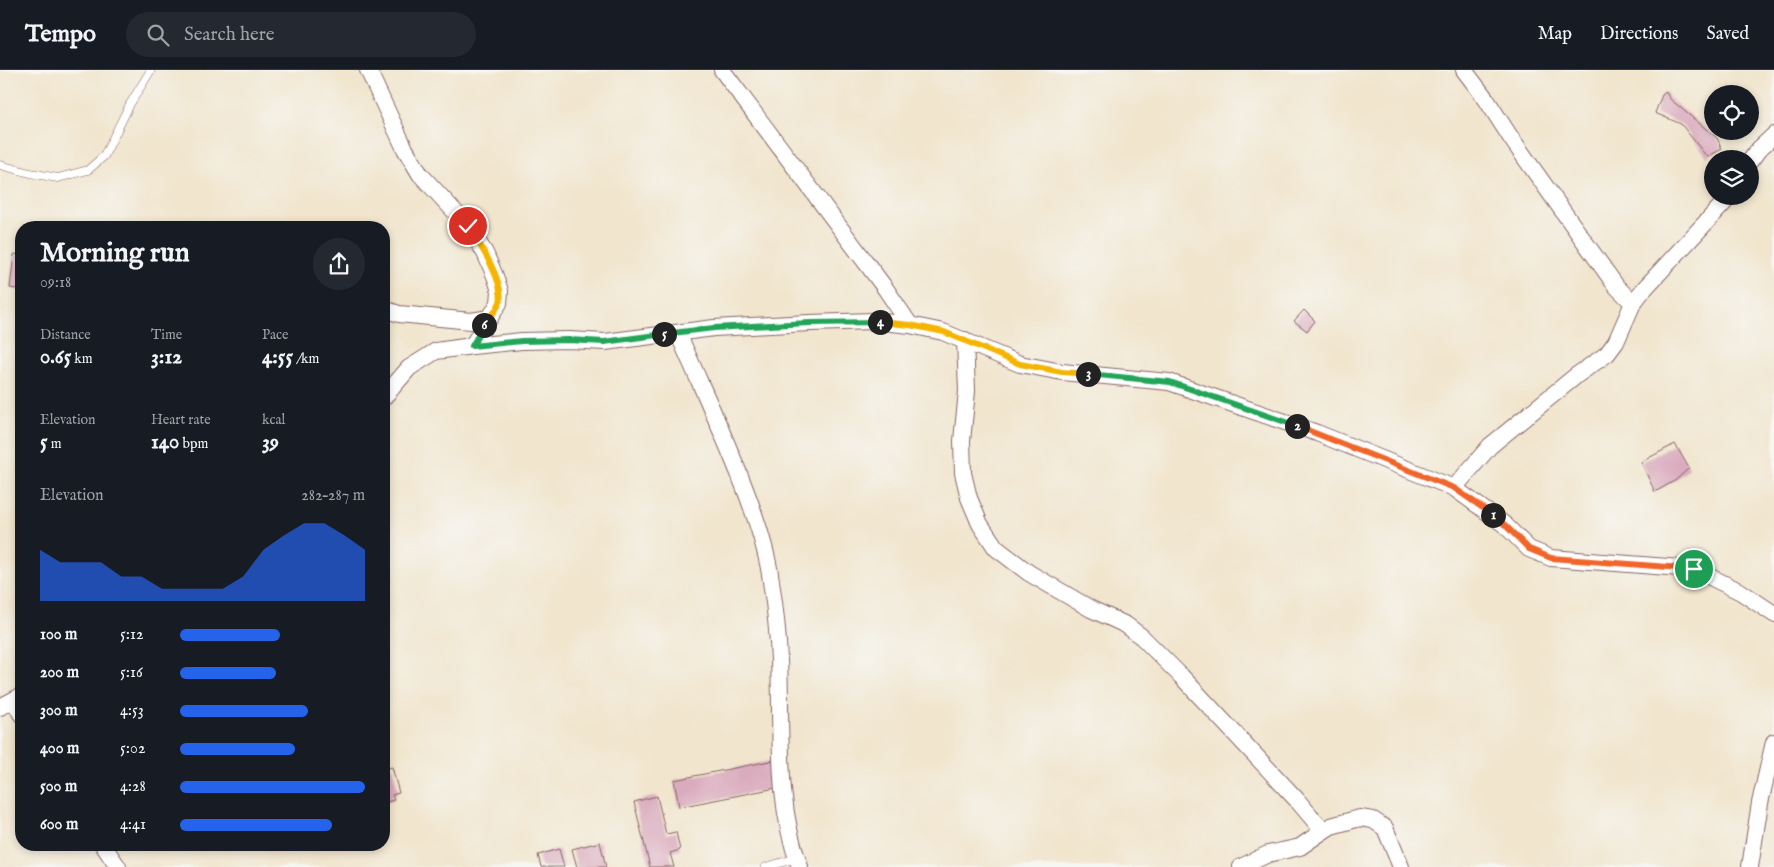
<!DOCTYPE html>
<meta charset="utf-8">
<style>
:root{--surface:#171b24;--page:#242831;--text:#f1f3f6;--muted:#9ea1a6;--line:#363941;--accent:#2563eb}
body{margin:0;font-family:"IM FELL English",serif;background:var(--page);color:var(--text);height:100vh;display:flex;flex-direction:column;font-size:19px;white-space:nowrap}
*{box-sizing:border-box;margin:0}
p{font-size:16px;color:var(--muted)}
.icon{flex:none;width:28px;height:28px;fill:none;stroke:currentColor;stroke-width:2;stroke-linecap:round;stroke-linejoin:round}
.map{position:relative;flex:1;overflow:hidden}
.side{position:absolute;left:15px;top:151px;width:375px;height:630px;display:flex;flex-direction:column;background:var(--surface);border-radius:20px;box-shadow:0 2px 8px #0003}
.side>*{flex:none}
.controls{position:absolute;left:1704px;top:15px;display:grid;gap:10px}
.controls a{display:grid;place-items:center;width:55px;height:55px;border-radius:50%;background:var(--surface);box-shadow:0 2px 8px #0003;font-size:25px}
.pin{position:absolute;display:grid;place-items:center;width:42px;height:42px;color:#fff;margin:-21px;border:2px solid #fff;border-radius:50%;box-shadow:0 1px 5px #0007}
.km{position:absolute;width:25px;height:25px;margin:-12px;border-radius:50%;background:#222;color:#fff;font-size:14px;line-height:25px;text-align:center}
.round{display:grid;place-items:center;flex:none;width:52px;height:52px;border-radius:26px;background:var(--page)}
.headline{display:flex;align-items:center;justify-content:space-between;height:85px;padding:0 25px}
h1{font-size:28px;font-weight:800;line-height:38px}
.metrics{display:grid;grid-template-columns:repeat(3,1fr);gap:8px;height:85px;padding:5px 25px}
.metrics div{display:grid;align-content:center}
.metrics b{font-size:21px;font-weight:800}
.metrics small{font-size:14px;font-weight:400}
.metrics p{font-size:14px}
.chart{height:140px;padding:10px 25px}
.chart p{display:flex;justify-content:space-between}
.chart svg{width:100%;height:90px;margin-top:5px;fill:var(--accent);opacity:.7}
ul{padding:0 25px;list-style:none;font-size:16px}
li{display:grid;grid-template-columns:80px 60px 1fr;align-items:center;height:38px}
li i{height:12px;border-radius:6px;background:var(--accent)}
header{display:flex;align-items:center;gap:30px;box-sizing:border-box;height:70px;padding:0 25px;background:var(--surface);border-bottom:1px solid var(--line)}
header strong{font-size:24px}
nav{display:flex;gap:28px;margin-inline-start:auto;font-size:18px}
.search{width:350px;height:45px;background:var(--page);display:flex;align-items:center;gap:12px;box-sizing:border-box;padding:0 18px;border-radius:28px;color:var(--muted);font-size:19px}
.map>svg:first-child{display:block}
</style>
<header>
<strong>Tempo</strong>
<div class="search"><svg class="icon" aria-label="search" viewBox="0 0 24 24"><circle cx="10" cy="10" r="6"/><path d="M15 15l6 6"/></svg>Search here</div>
<nav><a>Map</a><a>Directions</a><a>Saved</a></nav>
</header>
<div class="map">
<svg width="1774" height="797" viewBox="0 0 1774 797">
<rect width="100%" height="100%" fill="#f6f6f2"/>
<filter id="ink" filterUnits="userSpaceOnUse"><feTurbulence type="fractalNoise" baseFrequency=".02" numOctaves="2"/><feDisplacementMap in="SourceGraphic" scale="10" xChannelSelector="R" yChannelSelector="G"/><feConvolveMatrix kernelMatrix="1 2 1 2 8 2 1 2 1" color-interpolation-filters="sRGB"/></filter>
<filter id="wash" filterUnits="userSpaceOnUse"><feTurbulence type="fractalNoise" baseFrequency=".0096" numOctaves="4" result="noise"/><feDisplacementMap in="SourceGraphic" scale="20" xChannelSelector="R" yChannelSelector="G"/><feGaussianBlur stdDeviation="1.12" result="paint"/><feColorMatrix in="noise" values="0 0 0 0 0 0 0 0 0 0 0 0 0 0 0 0 0 1.4 0 .05"/><feComposite in="paint" operator="in"/></filter>
<g filter="url(#wash)">
<rect width="100%" height="100%" fill="#f1e5cd"/>
<g id="blocks">
<g fill="#daabbd">
<path d="M1666 22 1670 29 1717 68 1722 79 1707 87 1681 54 1655 43 1662 25Z"/>
<path d="M14 184 21 185V220L10 218Z"/>
<path d="M1304 240 1315 251 1307 261 1294 251Z"/>
<path d="M1675 374 1689 398 1676 410 1655 422 1641 392Z"/>
<path d="M775 690 781 717 679 737 674 710Z"/>
<path d="M392 697 399 723 392 725 394 730 384 733V699Z"/>
<path d="M657 726 666 764 676 762 680 780 670 783 674 797H650L634 732Z"/>
<path d="M600 772 606 797H577L572 779Z"/>
<path d="M559 779 564 797H541L538 785Z"/>
</g>
</g>
</g>
<g filter="url(#ink)">
<use href="#blocks" fill-opacity="0" stroke="#846464" stroke-width="1"/>
<g fill="none" stroke-linecap="round" stroke-linejoin="round">
<defs>
<g id="lane">
<path d="M0 95 30 103 58 108 88 100 104 86 130 34 151 0"/>
<path d="M766 797 797 788"/>
</g>
<g id="street">
<path d="M368 0 405 79 420 104 468 156 485 183 495 206 500 221 499 233 472 276"/>
<path d="M722 0 885 218 910 255"/>
<path d="M1464 0 1486 29 1511 68 1616 216 1633 233"/>
<path d="M1750 91 1759 79 1774 65"/>
<path d="M384 239 399 244 471 251 490 248"/>
<path d="M678 263C703 321 731 378 752 438 760 461 768 486 771 511 775 537 778 564 779 590 782 659 775 732 800 797"/>
<path d="M965 270 967 321 962 371 963 403 969 428 980 454 996 478 1029 503 1091 539 1126 555 1142 567 1181 606 1297 730 1323 761 1331 756 1360 748 1373 750 1385 758 1401 797"/>
<path d="M384 327 409 298 436 281 472 276 522 271 569 270 605 272 714 258 810 253 874 251 910 255 943 262 1020 294 1062 302 1169 312 1317 363 1454 418 1505 455 1529 479 1551 488 1694 499 1741 522 1774 544"/>
<path d="M1454 418 1490 376 1577 305 1607 284 1616 272 1633 233 1644 219 1723 134 1729 126"/>
<path d="M14 630 21 644"/>
<path d="M0 637 21 626"/>
<path d="M103 775 118 797"/>
<path d="M1241 797 1268 784 1300 777 1323 761"/>
<path d="M1750 797 1760 733 1774 672"/>
</g>
</defs>
<use href="#lane" stroke="#846464" stroke-width="9"/>
<use href="#street" stroke="#846464" stroke-width="18"/>
<use href="#lane" stroke="#fff" stroke-width="8"/>
<use href="#street" stroke="#fff" stroke-width="16"/>
</g>
</g>
<g fill="none" stroke-linecap="round" stroke-linejoin="round" filter="url(#ink)">
<defs>
<path id="split-1" d="M1493 445 1505 455 1529 479 1551 488 1694 499"/>
<path id="split-2" d="M1297 356 1454 418 1493 445"/>
<path id="split-3" d="M1088 304 1170 312 1297 356"/>
<path id="split-4" d="M880 252 910 255 944 262 1020 294 1062 302 1088 304"/>
<path id="split-5" d="M664 264 714 258 810 253 880 252"/>
<path id="split-6" d="M484 255 472 276 522 271 569 270 604 272 664 264"/>
<path id="split-7" d="M468 156C479 173 505 212 500 232 497 240 489 249 484 255"/>
</defs>
<use href="#split-1" stroke="#fff" stroke-width="10"/>
<use href="#split-2" stroke="#fff" stroke-width="10"/>
<use href="#split-3" stroke="#fff" stroke-width="10"/>
<use href="#split-4" stroke="#fff" stroke-width="10"/>
<use href="#split-5" stroke="#fff" stroke-width="10"/>
<use href="#split-6" stroke="#fff" stroke-width="10"/>
<use href="#split-7" stroke="#fff" stroke-width="10"/>
<use href="#split-1" stroke="#f0652b" stroke-width="6"/>
<use href="#split-2" stroke="#f0652b" stroke-width="6"/>
<use href="#split-3" stroke="#22a559" stroke-width="6"/>
<use href="#split-4" stroke="#f5b400" stroke-width="6"/>
<use href="#split-5" stroke="#22a559" stroke-width="6"/>
<use href="#split-6" stroke="#22a559" stroke-width="6"/>
<use href="#split-7" stroke="#f5b400" stroke-width="6"/>
</g>
</svg>
<div class="controls">
<a><svg class="icon" aria-label="locate" viewBox="0 0 24 24"><circle cx="12" cy="12" r="6"/><path d="M12 2v4M12 18v4M2 12h4M18 12h4"/></svg></a>
<a><svg class="icon" aria-label="layers" viewBox="0 0 24 24"><path d="M12 4l9 5-9 5-9-5zM3 14l9 5 9-5"/></svg></a>
</div>
<div class="pin" style="left:1694px;top:499px;background:#1e9e55"><svg class="icon" aria-label="arrive" viewBox="0 0 24 24"><path d="M6 21V4h12l-3 4 3 4H6"/></svg></div>
<div class="pin" style="left:468px;top:156px;background:#d93025"><svg class="icon" aria-label="check" viewBox="0 0 24 24"><path d="M5 12l5 5 9-10"/></svg></div>
<b class="km" style="left:1493px;top:445px">1</b>
<b class="km" style="left:1297px;top:356px">2</b>
<b class="km" style="left:1088px;top:304px">3</b>
<b class="km" style="left:880px;top:252px">4</b>
<b class="km" style="left:664px;top:264px">5</b>
<b class="km" style="left:484px;top:255px">6</b>
<section class="side">
<div class="headline"><div><h1>Morning run</h1><p>09:18</p></div><a class="round"><svg class="icon" aria-label="share" viewBox="0 0 24 24"><path d="M12 15V3M7 8l5-5 5 5M5 13v7h14v-7"/></svg></a></div>
<div class="metrics">
<div><p>Distance</p><b>0.65<small> km</small></b></div>
<div><p>Time</p><b>3:12</b></div>
<div><p>Pace</p><b>4:55<small> /km</small></b></div>
</div>
<div class="metrics">
<div><p>Elevation</p><b>5<small> m</small></b></div>
<div><p>Heart rate</p><b>140<small> bpm</small></b></div>
<div><p>kcal</p><b>39</b></div>
</div>
<div class="chart"><p><span>Elevation</span>282–287 m</p>
<svg viewBox="0 0 160 44" preserveAspectRatio="none"><path d="M0 44V19L10 25L20 25L30 25L40 32L50 32L60 38L70 38L80 38L90 38L100 32L110 19L120 12L130 6L140 6L150 12L160 19V44z"/></svg>
</div>
<ul>
<li><b>100 m</b>5:12<i style="width:54%"></i></li>
<li><b>200 m</b>5:16<i style="width:52%"></i></li>
<li><b>300 m</b>4:53<i style="width:69%"></i></li>
<li><b>400 m</b>5:02<i style="width:62%"></i></li>
<li><b>500 m</b>4:28<i style="width:100%"></i></li>
<li><b>600 m</b>4:41<i style="width:82%"></i></li>
</ul>
</section>
</div>
